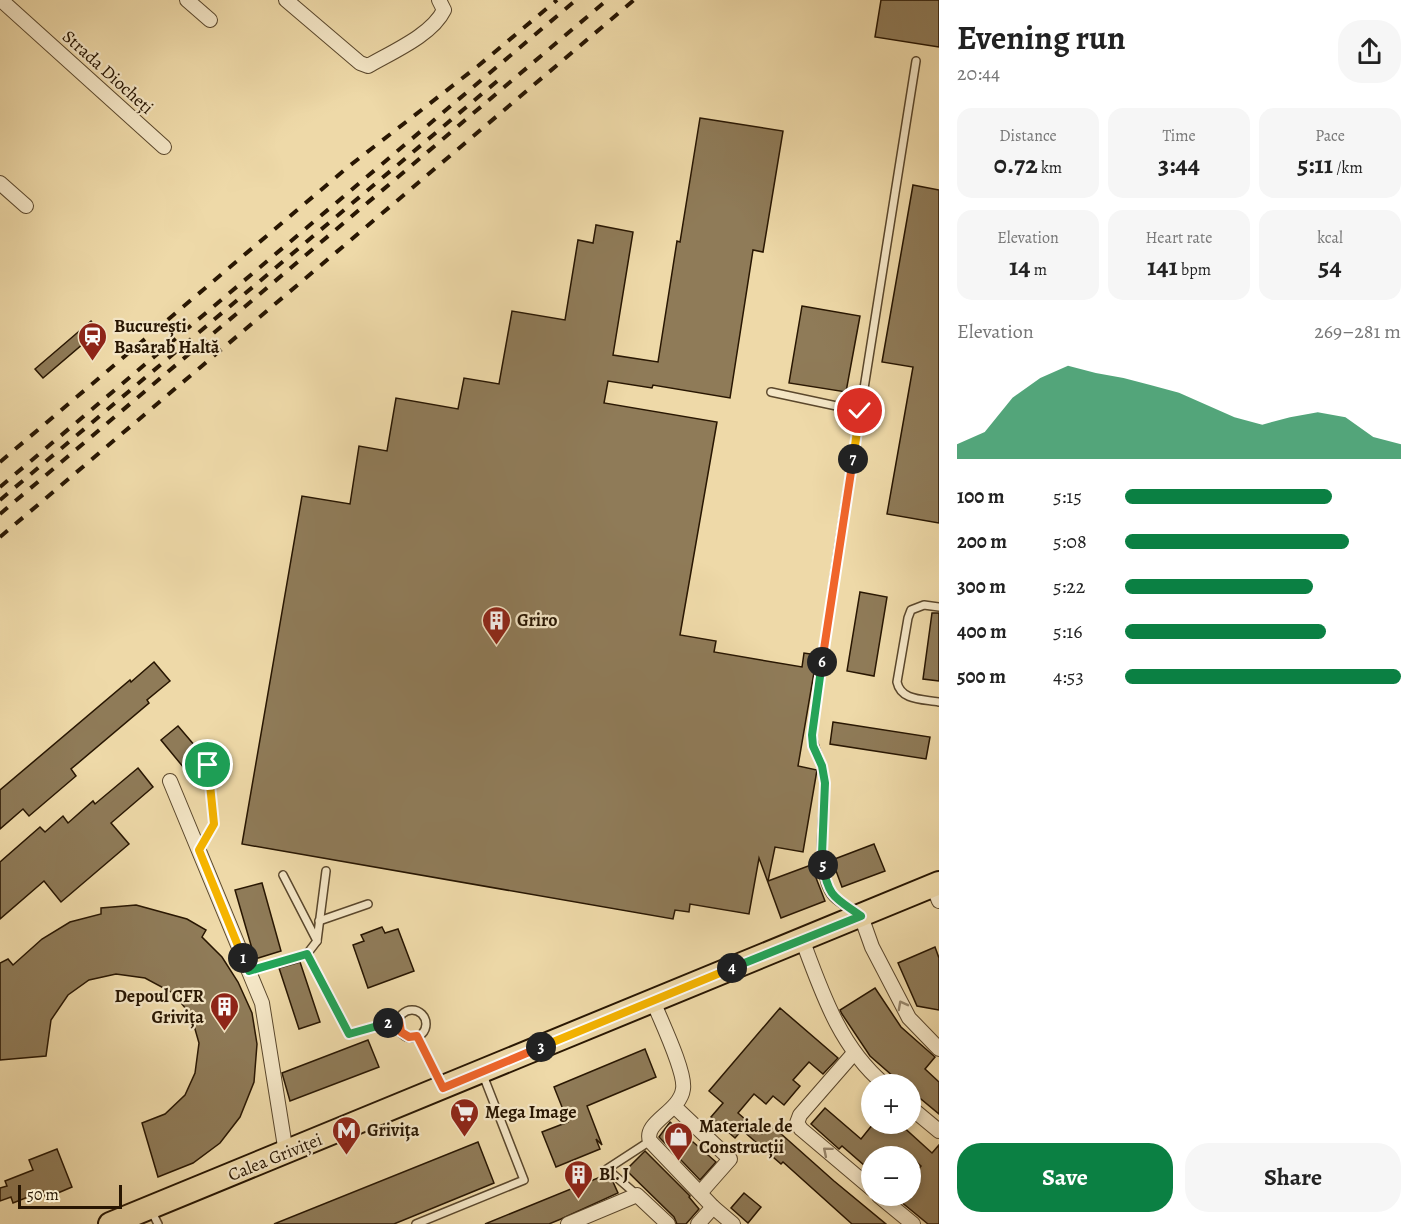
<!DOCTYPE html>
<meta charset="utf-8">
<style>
:root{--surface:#fff;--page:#f6f6f6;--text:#222;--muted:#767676;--accent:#0b8043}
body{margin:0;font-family:Alegreya,serif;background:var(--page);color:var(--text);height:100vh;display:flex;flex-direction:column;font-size:22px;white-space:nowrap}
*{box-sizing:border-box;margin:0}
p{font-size:20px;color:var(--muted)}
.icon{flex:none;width:33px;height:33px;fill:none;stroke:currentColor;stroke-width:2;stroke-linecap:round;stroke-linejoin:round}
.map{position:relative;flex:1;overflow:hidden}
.details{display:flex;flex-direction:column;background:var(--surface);width:480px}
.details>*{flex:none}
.fabs{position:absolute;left:861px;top:1074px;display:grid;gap:12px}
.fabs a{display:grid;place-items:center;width:60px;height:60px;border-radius:50%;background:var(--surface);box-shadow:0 3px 9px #0003;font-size:30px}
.scale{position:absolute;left:18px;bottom:15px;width:104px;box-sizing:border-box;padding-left:6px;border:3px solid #281602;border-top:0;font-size:16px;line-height:21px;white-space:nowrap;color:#281602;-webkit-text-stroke:4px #f4e6c6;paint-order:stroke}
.pin{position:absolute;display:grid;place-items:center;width:51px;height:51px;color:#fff;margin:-26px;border:3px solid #fff;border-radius:50%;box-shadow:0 2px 6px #0007}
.km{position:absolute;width:30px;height:30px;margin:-15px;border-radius:50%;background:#222;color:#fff;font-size:16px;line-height:30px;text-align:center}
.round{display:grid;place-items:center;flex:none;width:63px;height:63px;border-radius:24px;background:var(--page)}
.headline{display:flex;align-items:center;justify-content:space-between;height:102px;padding:0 18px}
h1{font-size:33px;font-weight:600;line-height:45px}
.stats{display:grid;grid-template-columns:repeat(3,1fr);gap:9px;height:102px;padding:6px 18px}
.stats div{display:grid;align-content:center;border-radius:15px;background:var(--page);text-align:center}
.stats b{font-size:26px;font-weight:600}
.stats small{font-size:16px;font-weight:400}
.stats p{font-size:16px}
.chart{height:168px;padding:12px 18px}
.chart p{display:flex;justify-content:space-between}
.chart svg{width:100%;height:108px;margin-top:6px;fill:var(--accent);opacity:.7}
.cta{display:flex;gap:12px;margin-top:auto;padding:12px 18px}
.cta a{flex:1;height:69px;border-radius:24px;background:var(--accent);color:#fff;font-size:24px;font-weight:600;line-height:69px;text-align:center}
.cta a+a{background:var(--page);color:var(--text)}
ul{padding:0 18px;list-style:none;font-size:20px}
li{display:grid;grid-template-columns:96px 72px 1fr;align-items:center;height:45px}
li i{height:15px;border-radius:8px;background:var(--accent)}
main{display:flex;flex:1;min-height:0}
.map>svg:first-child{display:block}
</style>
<main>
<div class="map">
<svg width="939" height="1224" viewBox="0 0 939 1224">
<rect width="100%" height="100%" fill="#eed9a8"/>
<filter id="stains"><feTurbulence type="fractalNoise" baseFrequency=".00333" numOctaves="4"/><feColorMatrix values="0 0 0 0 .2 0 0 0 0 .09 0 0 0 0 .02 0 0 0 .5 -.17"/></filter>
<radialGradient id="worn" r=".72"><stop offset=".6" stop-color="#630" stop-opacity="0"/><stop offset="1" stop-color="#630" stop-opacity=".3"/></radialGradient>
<g fill="#8f7b58" stroke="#281602" stroke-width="1.5">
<path d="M881 0H939V47L875 37Z"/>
<path d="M700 118 783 131 763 252 753 250 730 398 653 385 652 388 608 381 604 403 717 422 680 635 716 641 714 652 802 667 804 653 817 655 798 766 817 770 803 852 775 847 768 881 811 865 825 901 781 918 759 858 749 914 690 904 689 912 675 910 673 919 242 844 302 496 350 504 359 446 387 451 396 398 458 409 464 378 499 384 512 311 565 320 578 240 593 243 596 225 633 232 613 355 658 362 677 241 680 242Z"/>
<path d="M913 185 939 190V523L887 514 913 367 882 362Z"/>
<path d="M802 306 860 316 846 392 789 383Z"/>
<path d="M91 321 98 331 43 378 35 369Z"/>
<path d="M860 592 887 597 874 676 847 671Z"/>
<path d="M932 613H939V681L923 679Z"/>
<path d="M154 662 170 681 147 700 149 703 71 769 76 776 29 816 23 809 0 829V790L130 680 131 682Z"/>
<path d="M833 722 930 737 926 759 830 744Z"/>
<path d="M178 726 201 753 184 768 161 740Z"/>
<path d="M138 768 153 787 111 823 129 844 61 902 44 881 0 919V862L40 827 45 832 63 816 68 823 93 801 95 804Z"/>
<path d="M874 844 885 871 842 887 832 860Z"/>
<path d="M262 883 281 951 255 959 235 890Z"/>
<path d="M136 905 187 919 206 930 202 937 222 957 238 982 252 1013 257 1044 254 1082 240 1117 220 1143 193 1163 158 1177 142 1123 165 1114 185 1095 195 1073 199 1043 191 1015 173 993 145 978 116 974 89 980 68 995 51 1020 46 1056 0 1060V963L8 959 13 965 42 939 70 922 101 914V908Z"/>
<path d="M382 927 385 933 398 929 414 971 368 988 353 945 364 941 361 935Z"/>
<path d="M935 947 939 958V1010L917 1006 898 963Z"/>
<path d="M300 962 320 1022 299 1029 279 968Z"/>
<path d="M875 988 901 1027 935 1057 925 1069 939 1082V1114L910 1090V1084H902L870 1056 842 1014 840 1010Z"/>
<path d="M780 1008 838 1058 823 1074 809 1062 793 1080 800 1086 784 1105 773 1096 766 1104 754 1094 738 1113 762 1134 770 1124 834 1181 886 1224H852L783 1162 781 1164 742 1130 735 1138 711 1117 723 1103 709 1091Z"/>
<path d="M368 1040 379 1067 290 1101 282 1073Z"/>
<path d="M645 1049 656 1077 587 1106 602 1145 596 1139 600 1149 556 1167 542 1132 568 1122 554 1087Z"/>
<path d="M825 1108 861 1139 873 1124H900L932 1153 939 1145V1224H928L894 1196H910V1178L921 1166 910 1156H872V1172L842 1146 839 1149 811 1124Z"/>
<path d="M670 1122 716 1162 700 1180 659 1137Z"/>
<path d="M478 1142 494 1183 394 1224H274Z"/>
<path d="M57 1149 72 1187 46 1198 43 1191 13 1203 11 1197 0 1201V1188L7 1186 5 1181 33 1170 29 1160Z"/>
<path d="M645 1151 690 1196 689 1197 699 1209 686 1224H677L674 1217 626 1170Z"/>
<path d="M605 1175 613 1182 618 1193 561 1219 549 1224H485Z"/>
<path d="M744 1193 761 1207 748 1223 731 1208Z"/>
</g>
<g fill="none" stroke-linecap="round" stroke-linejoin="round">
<defs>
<g id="lane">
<path d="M771 392 860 411"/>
<path d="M939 607 924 605 911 610 908 618 897 682C901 701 923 699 939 702"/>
<path d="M200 849 214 823 208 765"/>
<path d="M326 871 317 941 307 954 349 1034 399 1020"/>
<path d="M283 875 317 941"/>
<path d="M856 913C849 908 839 903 833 897 813 875 825 812 825 784 825 766 814 752 812 735L838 552 916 61"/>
<path d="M319 921 368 904"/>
<path d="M249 971 307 954"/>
<circle cx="412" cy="1024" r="14"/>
<path d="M417 1036 442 1085"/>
<path d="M637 1195 607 1169 650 1141"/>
<path d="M151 1210 158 1224"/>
<path d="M416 1224 524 1180 483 1075"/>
</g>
<g id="street">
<path d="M1 0 164 147"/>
<path d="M187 0 210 20"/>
<path d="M286 0 360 63 368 66C392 52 432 35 444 10L439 0"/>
<path d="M0 183 26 206"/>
<path d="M170 781 262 1003 286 1153"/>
<path d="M933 886 939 901"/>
<path d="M861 916 872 947 909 1018 939 1049"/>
<path d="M802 939C822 993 840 1047 884 1084"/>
<path d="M653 1001C660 1019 686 1072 683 1089 680 1112 643 1122 650 1141L713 1207 733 1224"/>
<path d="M854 1053 800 1115 797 1123 801 1129 872 1189"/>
<path d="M675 1107 730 1159 700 1193"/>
<path d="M910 1107 939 1131"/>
<path d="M879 1196 913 1224"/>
<path d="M568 1224 637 1195 668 1224"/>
<path d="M698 1224 713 1207"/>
</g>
<path id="primary" d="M110 1224 939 883"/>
</defs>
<use href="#lane" stroke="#5a472c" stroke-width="10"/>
<use href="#street" stroke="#5a472c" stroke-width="16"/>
<use href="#primary" stroke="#281602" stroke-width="26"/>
<use href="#lane" stroke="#f4e6c6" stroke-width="7"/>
<use href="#street" stroke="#f4e6c6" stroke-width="14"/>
<use href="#primary" stroke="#eed9a8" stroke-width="22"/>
<g stroke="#281602" stroke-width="4" stroke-dasharray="10 10" stroke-linecap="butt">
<path d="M0 462 348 167 478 66 557 0"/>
<path d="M0 487 576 0"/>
<path d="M0 500 502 77"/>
<path d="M0 514 607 0"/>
<path d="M0 537 634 0"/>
</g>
</g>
<defs><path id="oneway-chevron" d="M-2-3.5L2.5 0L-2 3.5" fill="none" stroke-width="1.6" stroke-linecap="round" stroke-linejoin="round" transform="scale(1.5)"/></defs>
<g stroke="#98886e">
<use href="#oneway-chevron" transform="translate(902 1005) rotate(-118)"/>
<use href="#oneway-chevron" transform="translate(827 1151) rotate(-140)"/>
</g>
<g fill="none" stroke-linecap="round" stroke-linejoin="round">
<defs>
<path id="split-1" d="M208 765 214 824 199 850 243 958"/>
<path id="split-2" d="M243 958 249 971 307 954 349 1034 388 1023"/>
<path id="split-3" d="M388 1023 399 1020 401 1032 409 1037 417 1036 443 1088 541 1047"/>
<path id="split-4" d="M541 1047 732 968"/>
<path id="split-5" d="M732 968 861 916C836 898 828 898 823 865"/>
<path id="split-6" d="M822 662 812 735 813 746 822 766 825 783 822 854 823 865"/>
<path id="split-7" d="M822 662 853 459"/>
<path id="split-8" d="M853 459 860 411"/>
</defs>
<use href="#split-1" stroke="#fff" stroke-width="12"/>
<use href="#split-2" stroke="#fff" stroke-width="12"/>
<use href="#split-3" stroke="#fff" stroke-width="12"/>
<use href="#split-4" stroke="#fff" stroke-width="12"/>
<use href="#split-5" stroke="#fff" stroke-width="12"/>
<use href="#split-6" stroke="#fff" stroke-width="12"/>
<use href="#split-7" stroke="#fff" stroke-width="12"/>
<use href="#split-8" stroke="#fff" stroke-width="12"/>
<use href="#split-1" stroke="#f5b400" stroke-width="8"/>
<use href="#split-2" stroke="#22a559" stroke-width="8"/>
<use href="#split-3" stroke="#f0652b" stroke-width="8"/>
<use href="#split-4" stroke="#f5b400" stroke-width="8"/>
<use href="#split-5" stroke="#22a559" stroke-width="8"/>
<use href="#split-6" stroke="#22a559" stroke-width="8"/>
<use href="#split-7" stroke="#f0652b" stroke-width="8"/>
<use href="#split-8" stroke="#f5b400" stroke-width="8"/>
</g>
<defs>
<symbol id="station-pin" viewBox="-11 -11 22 30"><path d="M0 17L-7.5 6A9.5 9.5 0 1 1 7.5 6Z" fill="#8f2418" stroke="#f4e6c6"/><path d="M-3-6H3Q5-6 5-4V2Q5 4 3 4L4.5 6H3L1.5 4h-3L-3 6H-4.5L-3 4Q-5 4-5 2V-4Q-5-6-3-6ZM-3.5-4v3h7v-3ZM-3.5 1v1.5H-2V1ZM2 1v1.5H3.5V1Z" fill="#fff"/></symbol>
<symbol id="building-pin" viewBox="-11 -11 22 30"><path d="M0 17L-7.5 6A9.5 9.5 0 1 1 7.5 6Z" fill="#8f2418" stroke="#f4e6c6"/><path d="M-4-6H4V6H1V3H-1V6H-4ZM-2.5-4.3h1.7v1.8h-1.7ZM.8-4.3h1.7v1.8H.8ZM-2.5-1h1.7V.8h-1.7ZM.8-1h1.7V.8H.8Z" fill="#fff"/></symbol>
<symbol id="supermarket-pin" viewBox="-11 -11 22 30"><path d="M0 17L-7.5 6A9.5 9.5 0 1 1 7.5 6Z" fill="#8f2418" stroke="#f4e6c6"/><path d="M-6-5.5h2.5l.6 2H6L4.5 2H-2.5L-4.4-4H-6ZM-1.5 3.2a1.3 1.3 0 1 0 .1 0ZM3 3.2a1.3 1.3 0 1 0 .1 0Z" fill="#fff"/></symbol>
<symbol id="metro-pin" viewBox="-11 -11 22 30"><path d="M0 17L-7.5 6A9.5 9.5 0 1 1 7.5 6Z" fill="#8f2418" stroke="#f4e6c6"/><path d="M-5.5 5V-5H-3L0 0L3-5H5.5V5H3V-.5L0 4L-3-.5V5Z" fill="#fff"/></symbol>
<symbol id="shop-pin" viewBox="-11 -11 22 30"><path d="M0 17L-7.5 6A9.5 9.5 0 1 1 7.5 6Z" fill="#8f2418" stroke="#f4e6c6"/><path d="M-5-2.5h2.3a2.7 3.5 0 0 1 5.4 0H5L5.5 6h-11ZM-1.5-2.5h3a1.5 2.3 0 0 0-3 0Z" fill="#fff"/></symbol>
</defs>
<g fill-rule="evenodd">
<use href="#station-pin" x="76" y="320" width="33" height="45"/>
<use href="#building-pin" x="480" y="604" width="33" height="45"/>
<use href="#building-pin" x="208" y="990" width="33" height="45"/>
<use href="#supermarket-pin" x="448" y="1096" width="33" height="45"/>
<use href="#metro-pin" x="330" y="1114" width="33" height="45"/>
<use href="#shop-pin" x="662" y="1120" width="33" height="45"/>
<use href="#building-pin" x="562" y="1158" width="33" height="45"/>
</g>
<g text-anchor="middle" stroke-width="4.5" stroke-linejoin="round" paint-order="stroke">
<g font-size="18" fill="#281602" stroke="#f4e6c6">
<text transform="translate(108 72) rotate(42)" y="6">Strada Diocheți</text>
<text transform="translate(275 1157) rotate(-22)" y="6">Calea Griviței</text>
</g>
<g font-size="18" font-weight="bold" fill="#281602" stroke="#f4e6c6" text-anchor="start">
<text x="114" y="332">București<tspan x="114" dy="21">Basarab Haltă</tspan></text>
<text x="517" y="626">Griro</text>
<text x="204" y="1002" text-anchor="end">Depoul CFR<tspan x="204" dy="21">Grivița</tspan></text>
<text x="485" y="1118">Mega Image</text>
<text x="699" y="1132">Materiale de<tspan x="699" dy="21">Construcții</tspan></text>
<text x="367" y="1136">Grivița</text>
<text x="599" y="1180">Bl. J</text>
</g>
</g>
<rect width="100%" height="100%" filter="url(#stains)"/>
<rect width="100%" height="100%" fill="url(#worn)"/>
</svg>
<div class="fabs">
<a>+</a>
<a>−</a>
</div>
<div class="scale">50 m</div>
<div class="pin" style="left:208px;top:765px;background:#1e9e55"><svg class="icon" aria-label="arrive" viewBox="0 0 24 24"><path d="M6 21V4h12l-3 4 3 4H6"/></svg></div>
<div class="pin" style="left:860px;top:411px;background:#d93025"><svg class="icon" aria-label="check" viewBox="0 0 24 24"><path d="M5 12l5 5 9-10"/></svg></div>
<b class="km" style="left:243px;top:958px">1</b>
<b class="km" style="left:388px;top:1023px">2</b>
<b class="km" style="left:541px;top:1047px">3</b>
<b class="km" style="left:732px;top:968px">4</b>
<b class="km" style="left:823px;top:865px">5</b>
<b class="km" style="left:822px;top:662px">6</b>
<b class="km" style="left:853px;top:459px">7</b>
</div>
<section class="details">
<div class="headline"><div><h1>Evening run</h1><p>20:44</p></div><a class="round"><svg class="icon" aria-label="share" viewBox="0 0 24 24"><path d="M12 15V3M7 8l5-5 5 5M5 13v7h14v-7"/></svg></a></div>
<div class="stats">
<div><p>Distance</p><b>0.72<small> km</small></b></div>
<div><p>Time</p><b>3:44</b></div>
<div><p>Pace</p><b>5:11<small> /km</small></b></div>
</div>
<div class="stats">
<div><p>Elevation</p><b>14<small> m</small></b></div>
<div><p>Heart rate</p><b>141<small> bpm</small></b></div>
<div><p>kcal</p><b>54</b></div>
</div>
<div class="chart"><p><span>Elevation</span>269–281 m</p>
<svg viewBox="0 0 160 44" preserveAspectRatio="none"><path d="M0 44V38L10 33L20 19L30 11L40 6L50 9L60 11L70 14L80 17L90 22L100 27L110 30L120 27L130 25L140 27L150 35L160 38V44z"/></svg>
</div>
<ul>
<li><b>100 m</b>5:15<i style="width:75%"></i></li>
<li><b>200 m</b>5:08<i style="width:81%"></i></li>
<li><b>300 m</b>5:22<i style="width:68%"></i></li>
<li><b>400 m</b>5:16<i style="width:73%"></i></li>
<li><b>500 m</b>4:53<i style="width:100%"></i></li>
</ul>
<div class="cta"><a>Save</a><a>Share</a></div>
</section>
</main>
